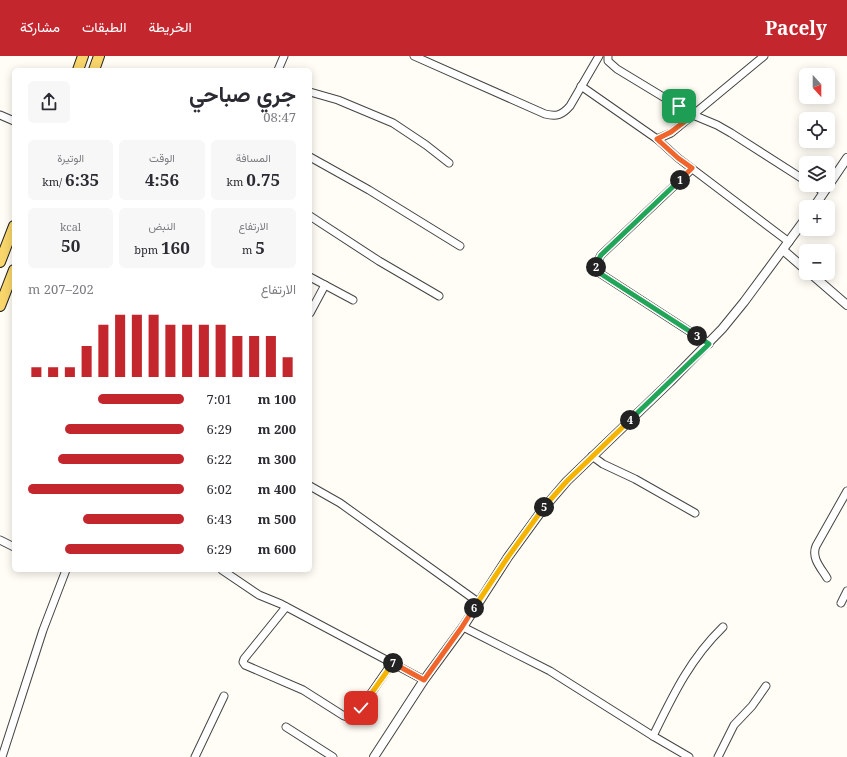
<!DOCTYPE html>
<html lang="ar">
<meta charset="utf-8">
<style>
:root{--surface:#fff;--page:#f7f7f7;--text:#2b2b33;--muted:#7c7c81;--accent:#c4262e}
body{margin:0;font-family:"Noto Serif",Vazirmatn,serif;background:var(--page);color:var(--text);direction:rtl;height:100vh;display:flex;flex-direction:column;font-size:15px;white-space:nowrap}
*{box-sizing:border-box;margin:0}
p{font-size:13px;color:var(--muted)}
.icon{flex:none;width:22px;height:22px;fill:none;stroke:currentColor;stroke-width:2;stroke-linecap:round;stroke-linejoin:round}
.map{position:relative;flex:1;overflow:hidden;direction:ltr}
.sheet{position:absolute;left:12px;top:12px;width:300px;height:504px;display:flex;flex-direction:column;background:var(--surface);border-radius:6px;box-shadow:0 2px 10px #0003;direction:rtl}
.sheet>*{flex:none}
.needle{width:26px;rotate:159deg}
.tools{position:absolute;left:799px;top:12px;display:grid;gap:8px}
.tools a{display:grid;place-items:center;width:36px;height:36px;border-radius:6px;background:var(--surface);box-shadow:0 2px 10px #0003;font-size:20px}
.pin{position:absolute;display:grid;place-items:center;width:34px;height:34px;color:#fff;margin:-17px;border-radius:8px;box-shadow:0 2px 6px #0006}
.km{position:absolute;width:20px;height:20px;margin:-10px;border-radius:50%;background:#222;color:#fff;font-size:11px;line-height:20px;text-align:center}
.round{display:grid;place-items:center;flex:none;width:42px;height:42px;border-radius:6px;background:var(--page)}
.head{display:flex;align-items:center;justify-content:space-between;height:68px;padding:0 16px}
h1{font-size:22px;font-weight:700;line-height:30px}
.stats{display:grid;grid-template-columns:repeat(3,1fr);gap:6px;height:68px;padding:4px 16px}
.stats div{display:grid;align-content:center;border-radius:6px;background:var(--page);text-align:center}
.stats b{font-size:17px;font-weight:700}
.stats small{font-size:11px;font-weight:400}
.stats p{font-size:11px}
.chart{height:112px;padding:8px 16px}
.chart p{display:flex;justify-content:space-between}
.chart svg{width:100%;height:72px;margin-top:4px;stroke:var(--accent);stroke-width:6}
ul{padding:0 16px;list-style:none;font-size:13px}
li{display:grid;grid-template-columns:64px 48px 1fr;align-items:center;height:30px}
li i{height:10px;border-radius:5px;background:var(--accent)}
header{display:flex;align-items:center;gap:24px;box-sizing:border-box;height:56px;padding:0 20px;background:var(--accent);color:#fff}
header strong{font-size:19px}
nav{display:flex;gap:22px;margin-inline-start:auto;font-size:14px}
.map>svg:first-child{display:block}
</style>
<header>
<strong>Pacely</strong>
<nav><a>الخريطة</a><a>الطبقات</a><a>مشاركة</a></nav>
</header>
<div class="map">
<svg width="847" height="701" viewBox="0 0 847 701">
<rect width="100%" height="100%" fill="#fffdf5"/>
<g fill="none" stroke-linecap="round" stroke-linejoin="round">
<defs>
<g id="minor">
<path d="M414 0 545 58C557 61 562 59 570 50L599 0"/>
<path d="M608 0V5L617 13 693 59 717 69 731 77 806 125"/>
<path d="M278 14 284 0"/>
<path d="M581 30 657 83 671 77 764 0"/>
<path d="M310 36 338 44 393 67 426 89 449 107"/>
<path d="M0 59 14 65"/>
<path d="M657 83 678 102 789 186"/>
<path d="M310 101 369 134 460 190"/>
<path d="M692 113 601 199 595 210 598 216 709 288"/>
<path d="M813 129 824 136"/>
<path d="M310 160 379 205 439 240"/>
<path d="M310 221 353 244"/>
<path d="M310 257 325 229"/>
<path d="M592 400 603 408 635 423 695 457"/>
<path d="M310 430 340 447 478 546"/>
<path d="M0 484 14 491"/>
<path d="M222 514 259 539 281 548 424 624"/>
<path d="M827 522C821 512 811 502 816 490L847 435"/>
<path d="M841 547 847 535"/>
<path d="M286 551 244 603 243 606 245 609 303 634 344 660 351 662 356 659 392 607"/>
<path d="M463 571 550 615 653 680 689 701"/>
<path d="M286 671 333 701"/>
<path d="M653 680C673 639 690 603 723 571"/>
<path d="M2 701 43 574 66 514"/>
<path d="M195 701 224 640"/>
<path d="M718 701 734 669 752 650 766 630"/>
</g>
<g id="tertiary">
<path d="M814 151 847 102"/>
<path d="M783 194 806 214"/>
<path d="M810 217 847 249"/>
<path d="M374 701 424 624 463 571 508 501 543 453 567 425 670 326 722 273 744 246 806 162"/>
</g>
<g id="primary">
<path d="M78 14 83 0"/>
<path d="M94 14 99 0"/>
<path d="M0 206 14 170"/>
<path d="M0 250 14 214"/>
</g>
</defs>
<use href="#minor" stroke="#444" stroke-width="9"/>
<use href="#tertiary" stroke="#444" stroke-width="10"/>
<use href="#primary" stroke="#222" stroke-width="12"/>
<use href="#minor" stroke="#fff" stroke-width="7"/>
<use href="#tertiary" stroke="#fff" stroke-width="8"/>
<use href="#primary" stroke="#f9d66b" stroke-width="10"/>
</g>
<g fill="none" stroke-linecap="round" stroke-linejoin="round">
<defs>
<path id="split-1" d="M679 50 693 59 671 76 657 83 678 102 692 112 680 124"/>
<path id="split-2" d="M596 211 595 210 601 199 680 124"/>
<path id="split-3" d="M596 211 598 216 697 280"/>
<path id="split-4" d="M630 364 709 288 697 280"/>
<path id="split-5" d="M544 451 567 425 630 364"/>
<path id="split-6" d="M474 552 508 501 544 451"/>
<path id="split-7" d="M393 607 424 624 462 571 474 552"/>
<path id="split-8" d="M361 652 393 607"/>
</defs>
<use href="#split-1" stroke="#fff" stroke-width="8"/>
<use href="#split-2" stroke="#fff" stroke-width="8"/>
<use href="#split-3" stroke="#fff" stroke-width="8"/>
<use href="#split-4" stroke="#fff" stroke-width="8"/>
<use href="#split-5" stroke="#fff" stroke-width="8"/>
<use href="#split-6" stroke="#fff" stroke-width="8"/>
<use href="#split-7" stroke="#fff" stroke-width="8"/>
<use href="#split-8" stroke="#fff" stroke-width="8"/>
<use href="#split-1" stroke="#f0652b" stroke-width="5"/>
<use href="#split-2" stroke="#22a559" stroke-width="5"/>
<use href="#split-3" stroke="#22a559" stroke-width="5"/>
<use href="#split-4" stroke="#22a559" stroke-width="5"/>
<use href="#split-5" stroke="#f5b400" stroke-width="5"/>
<use href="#split-6" stroke="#f5b400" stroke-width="5"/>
<use href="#split-7" stroke="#f0652b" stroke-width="5"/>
<use href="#split-8" stroke="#f5b400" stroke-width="5"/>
</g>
</svg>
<div class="tools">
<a><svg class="needle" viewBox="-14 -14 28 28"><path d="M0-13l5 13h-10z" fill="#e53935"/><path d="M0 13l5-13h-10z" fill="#7c7c81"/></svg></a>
<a><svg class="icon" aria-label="locate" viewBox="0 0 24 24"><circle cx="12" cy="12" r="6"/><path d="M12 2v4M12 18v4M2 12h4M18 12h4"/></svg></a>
<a><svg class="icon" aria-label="layers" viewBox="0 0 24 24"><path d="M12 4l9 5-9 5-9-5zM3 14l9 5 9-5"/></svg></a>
<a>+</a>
<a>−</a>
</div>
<div class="pin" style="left:679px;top:50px;background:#1e9e55"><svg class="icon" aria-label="arrive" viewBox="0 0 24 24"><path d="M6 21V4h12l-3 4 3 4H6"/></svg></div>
<div class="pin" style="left:361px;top:652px;background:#d93025"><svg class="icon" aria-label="check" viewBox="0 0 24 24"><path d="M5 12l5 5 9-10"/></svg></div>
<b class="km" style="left:680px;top:124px">1</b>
<b class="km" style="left:596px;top:211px">2</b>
<b class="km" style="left:697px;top:280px">3</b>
<b class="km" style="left:630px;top:364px">4</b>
<b class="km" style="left:544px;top:451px">5</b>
<b class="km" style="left:474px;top:552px">6</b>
<b class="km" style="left:393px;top:607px">7</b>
<section class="sheet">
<div class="head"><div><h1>جري صباحي</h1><p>08:47</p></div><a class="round"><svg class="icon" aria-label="share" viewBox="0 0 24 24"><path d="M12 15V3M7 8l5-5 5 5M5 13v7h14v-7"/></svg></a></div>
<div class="stats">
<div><p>المسافة</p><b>0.75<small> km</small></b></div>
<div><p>الوقت</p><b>4:56</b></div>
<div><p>الوتيرة</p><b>6:35<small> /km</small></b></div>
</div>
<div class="stats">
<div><p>الارتفاع</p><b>5<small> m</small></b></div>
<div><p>النبض</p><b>160<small> bpm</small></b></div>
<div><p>kcal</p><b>50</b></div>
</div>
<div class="chart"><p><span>الارتفاع</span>202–207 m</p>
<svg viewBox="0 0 160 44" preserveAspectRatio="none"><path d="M5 44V38M15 44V38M25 44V38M35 44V25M45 44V12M55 44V6M65 44V6M75 44V6M85 44V12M95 44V12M105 44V12M115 44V12M125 44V19M135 44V19M145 44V19M155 44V32"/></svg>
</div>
<ul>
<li><b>100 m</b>7:01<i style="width:55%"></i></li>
<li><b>200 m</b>6:29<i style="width:76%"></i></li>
<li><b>300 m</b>6:22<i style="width:81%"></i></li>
<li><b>400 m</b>6:02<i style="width:100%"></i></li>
<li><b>500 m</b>6:43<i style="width:65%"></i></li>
<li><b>600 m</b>6:29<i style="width:76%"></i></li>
</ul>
</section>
</div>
